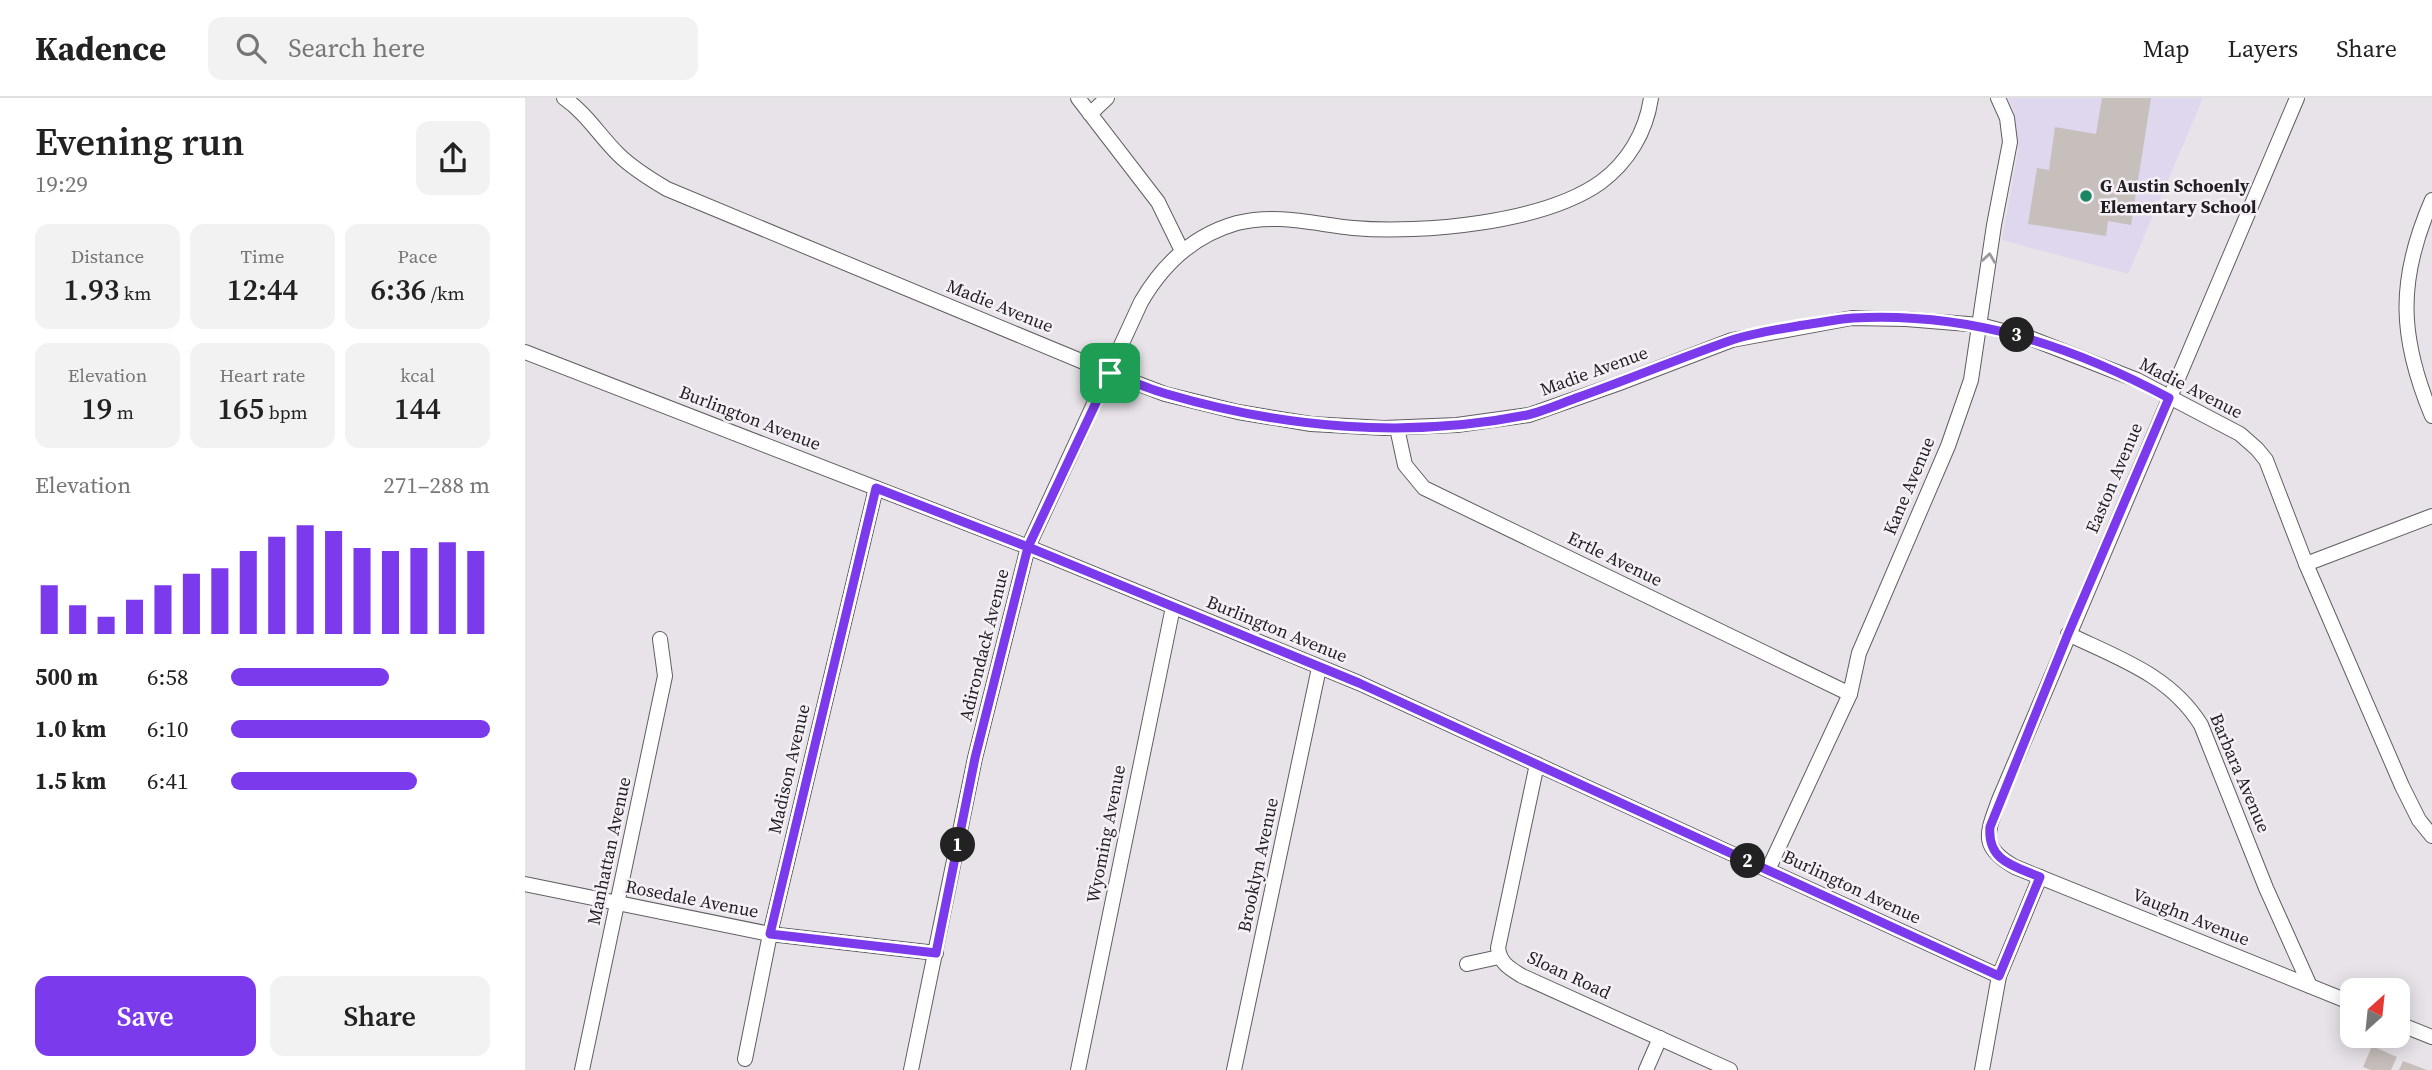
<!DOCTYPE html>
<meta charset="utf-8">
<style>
:root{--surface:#fff;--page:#f2f2f2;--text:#222;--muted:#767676;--line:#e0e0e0;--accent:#7c3aed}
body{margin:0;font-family:"Source Serif 4",serif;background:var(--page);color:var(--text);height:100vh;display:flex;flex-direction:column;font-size:26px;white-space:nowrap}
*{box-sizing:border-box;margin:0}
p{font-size:23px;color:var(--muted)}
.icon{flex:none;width:38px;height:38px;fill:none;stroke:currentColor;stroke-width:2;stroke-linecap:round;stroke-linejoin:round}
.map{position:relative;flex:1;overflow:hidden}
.side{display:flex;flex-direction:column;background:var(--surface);width:525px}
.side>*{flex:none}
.needle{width:46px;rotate:27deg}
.controls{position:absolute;left:1815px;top:880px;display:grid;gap:14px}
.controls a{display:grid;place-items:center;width:70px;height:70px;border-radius:14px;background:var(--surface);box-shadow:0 4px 18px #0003;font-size:35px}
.pin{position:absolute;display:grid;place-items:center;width:60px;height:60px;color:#fff;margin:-30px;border-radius:14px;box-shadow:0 4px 10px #0006}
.km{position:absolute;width:35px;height:35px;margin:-18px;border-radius:50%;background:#222;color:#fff;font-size:19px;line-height:35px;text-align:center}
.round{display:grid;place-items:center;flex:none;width:74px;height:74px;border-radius:14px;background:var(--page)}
.overview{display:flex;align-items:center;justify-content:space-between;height:119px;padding:0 35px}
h1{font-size:38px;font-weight:600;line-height:52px}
.metrics{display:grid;grid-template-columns:repeat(3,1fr);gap:10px;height:119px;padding:7px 35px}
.metrics div{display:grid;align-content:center;border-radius:14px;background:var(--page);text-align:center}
.metrics b{font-size:30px;font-weight:600}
.metrics small{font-size:19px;font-weight:400}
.metrics p{font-size:19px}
.chart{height:196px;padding:14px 35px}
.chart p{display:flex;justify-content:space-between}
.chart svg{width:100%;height:126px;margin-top:7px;stroke:var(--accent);stroke-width:6}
.cta{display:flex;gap:14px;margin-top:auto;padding:14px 35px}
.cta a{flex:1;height:80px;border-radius:14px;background:var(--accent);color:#fff;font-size:28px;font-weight:600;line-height:80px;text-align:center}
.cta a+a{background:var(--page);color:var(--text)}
ul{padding:0 35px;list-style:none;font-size:23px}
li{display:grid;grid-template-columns:112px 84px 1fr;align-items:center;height:52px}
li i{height:18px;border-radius:9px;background:var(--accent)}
header{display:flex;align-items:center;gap:42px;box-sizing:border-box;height:98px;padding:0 35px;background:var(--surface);border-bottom:2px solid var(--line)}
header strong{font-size:33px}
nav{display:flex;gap:38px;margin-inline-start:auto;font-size:24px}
.search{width:490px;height:63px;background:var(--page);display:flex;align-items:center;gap:18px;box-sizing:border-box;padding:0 24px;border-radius:14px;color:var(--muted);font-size:26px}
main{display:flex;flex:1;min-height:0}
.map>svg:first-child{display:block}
</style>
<header>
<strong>Kadence</strong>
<div class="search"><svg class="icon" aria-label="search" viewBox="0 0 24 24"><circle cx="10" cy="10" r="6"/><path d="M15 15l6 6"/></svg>Search here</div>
<nav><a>Map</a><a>Layers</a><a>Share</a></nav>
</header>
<main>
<section class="side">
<div class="overview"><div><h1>Evening run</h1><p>19:29</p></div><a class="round"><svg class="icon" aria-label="share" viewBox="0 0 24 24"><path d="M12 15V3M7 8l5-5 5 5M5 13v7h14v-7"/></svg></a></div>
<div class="metrics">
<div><p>Distance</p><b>1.93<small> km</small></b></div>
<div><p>Time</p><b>12:44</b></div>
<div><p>Pace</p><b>6:36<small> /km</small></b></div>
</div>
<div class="metrics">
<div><p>Elevation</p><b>19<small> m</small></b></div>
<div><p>Heart rate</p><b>165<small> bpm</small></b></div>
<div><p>kcal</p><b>144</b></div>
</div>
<div class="chart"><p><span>Elevation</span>271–288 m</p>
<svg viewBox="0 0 160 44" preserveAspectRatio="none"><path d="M5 44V27M15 44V34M25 44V38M35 44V32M45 44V27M55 44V23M65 44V21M75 44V15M85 44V10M95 44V6M105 44V8M115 44V14M125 44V15M135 44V14M145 44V12M155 44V15"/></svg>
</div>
<ul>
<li><b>500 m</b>6:58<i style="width:61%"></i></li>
<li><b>1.0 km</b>6:10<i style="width:100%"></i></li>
<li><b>1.5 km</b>6:41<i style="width:72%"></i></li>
</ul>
<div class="cta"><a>Save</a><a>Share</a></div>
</section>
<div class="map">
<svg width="1907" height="972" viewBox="0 0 1907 972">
<rect width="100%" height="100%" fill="#e7e3e9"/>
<path fill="#ded7ed" d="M1483 0H1678L1603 176 1477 142 1493 53 1489 13Z"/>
<g fill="#c6bfbc">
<path d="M1577 0H1626L1606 127 1583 123 1581 138 1503 126 1512 70 1524 72 1530 29 1571 36Z"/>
<path d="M1847 948 1872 959 1866 972H1846L1838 969Z"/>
<path d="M1878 963 1902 972H1874Z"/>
</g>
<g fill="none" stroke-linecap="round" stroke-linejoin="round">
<defs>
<g id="street">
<path d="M39 0C61 15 74 37 93 56 107 70 125 81 142 91L585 275 640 296 713 314 786 326 859 330 932 327 1004 317 1092 286 1207 242 1327 220 1381 221 1455 227 1505 240 1612 282 1715 336 1732 351 1741 362 1781 466 1877 688 1894 722 1907 738"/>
<path d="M553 0 633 104 657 153"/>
<path d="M1772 0 1474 702C1462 735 1454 749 1490 769L1827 905"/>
<path d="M565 16 582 0"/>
<path d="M1907 102C1872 182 1874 239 1907 318"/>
<path d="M0 254 503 449 834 585 1474 878"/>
<path d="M872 330 880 367 899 390 1325 596"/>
<path d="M1781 466 1907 418"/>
<path d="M1543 536C1593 560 1645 577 1676 627L1741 790 1785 888"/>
<path d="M1012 666 973 850C975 865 984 870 997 878L1205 972"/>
<path d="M1243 772 1325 596 1334 555 1423 348 1446 282 1469 127 1485 44 1482 20 1473 0"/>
<path d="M0 786 245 836 411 855"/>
<path d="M942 866 974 859"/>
<path d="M1872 925 1907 939"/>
<path d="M220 961 245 836 351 390"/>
<path d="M57 972 140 578 135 541"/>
<path d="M386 972 450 660 503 449 616 204C638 166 669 137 712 125 752 115 789 126 828 130 896 136 1019 125 1076 84 1103 64 1121 34 1126 0"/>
<path d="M553 972 648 509"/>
<path d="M709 972 794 570"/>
<path d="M1121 972 1135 940"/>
<path d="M1457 972 1474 878 1515 779"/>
</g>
</defs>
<use href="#street" stroke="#615d62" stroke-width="16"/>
<use href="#street" stroke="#fff" stroke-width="14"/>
</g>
<defs><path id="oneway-chevron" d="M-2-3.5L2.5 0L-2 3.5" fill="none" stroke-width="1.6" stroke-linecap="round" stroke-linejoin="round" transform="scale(1.75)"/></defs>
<use stroke="#9b9a9b" href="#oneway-chevron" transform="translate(1464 160) rotate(-82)"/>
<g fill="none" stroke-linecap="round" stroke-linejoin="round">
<defs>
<path id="route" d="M585 275 503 449 351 390 245 836 411 855 450 660 503 449 834 585 1474 878 1515 779C1489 768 1462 763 1465 729L1543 536 1644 300C1543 246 1444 214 1328 220 1312 221 1295 225 1279 227 1255 231 1227 235 1204 243 1153 261 1104 281 1054 299 1037 305 1019 313 1002 317 883 341 758 330 642 296 623 291 604 282 585 275"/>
</defs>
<use href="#route" stroke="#fff" stroke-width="14"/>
<use href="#route" stroke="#7c3aed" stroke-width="9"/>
</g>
<circle fill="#1a8663" stroke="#f5f0f6" stroke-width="2.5" cx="1561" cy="98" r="7"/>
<g text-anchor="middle" stroke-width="5" stroke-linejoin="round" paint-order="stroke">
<g font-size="18" font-weight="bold" fill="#211f21" stroke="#f5f0f6" text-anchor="start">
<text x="1575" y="94">G Austin Schoenly<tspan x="1575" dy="21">Elementary School</tspan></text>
</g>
<g font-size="18" fill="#211f21" stroke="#f5f0f6">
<text transform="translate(475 208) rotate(22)" y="6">Madie Avenue</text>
<text transform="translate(1069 273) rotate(-20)" y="6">Madie Avenue</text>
<text transform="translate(1666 290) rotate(27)" y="6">Madie Avenue</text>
<text transform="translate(225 320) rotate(21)" y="6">Burlington Avenue</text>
<text transform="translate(1589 380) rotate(-67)" y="6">Easton Avenue</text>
<text transform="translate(1384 388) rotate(-67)" y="6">Kane Avenue</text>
<text transform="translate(1090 461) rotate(26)" y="6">Ertle Avenue</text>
<text transform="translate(752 531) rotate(22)" y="6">Burlington Avenue</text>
<text transform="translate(459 547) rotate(-76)" y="6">Adirondack Avenue</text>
<text transform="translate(264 671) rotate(-77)" y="6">Madison Avenue</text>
<text transform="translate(1715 675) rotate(67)" y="6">Barbara Avenue</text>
<text transform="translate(581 736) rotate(-79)" y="6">Wyoming Avenue</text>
<text transform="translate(84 753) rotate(-78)" y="6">Manhattan Avenue</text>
<text transform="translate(733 767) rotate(-78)" y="6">Brooklyn Avenue</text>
<text transform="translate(1327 789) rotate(25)" y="6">Burlington Avenue</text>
<text transform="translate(167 801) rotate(11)" y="6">Rosedale Avenue</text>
<text transform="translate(1666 819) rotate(22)" y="6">Vaughn Avenue</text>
<text transform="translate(1044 877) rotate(25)" y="6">Sloan Road</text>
</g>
</g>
</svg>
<div class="controls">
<a><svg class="needle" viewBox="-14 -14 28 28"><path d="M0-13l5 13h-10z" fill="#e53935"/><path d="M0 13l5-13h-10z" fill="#767676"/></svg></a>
</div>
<div class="pin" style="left:585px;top:275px;background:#1e9e55"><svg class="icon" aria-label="arrive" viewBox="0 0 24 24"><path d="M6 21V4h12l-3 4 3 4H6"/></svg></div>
<b class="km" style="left:433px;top:747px">1</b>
<b class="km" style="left:1223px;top:763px">2</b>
<b class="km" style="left:1492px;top:237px">3</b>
</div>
</main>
